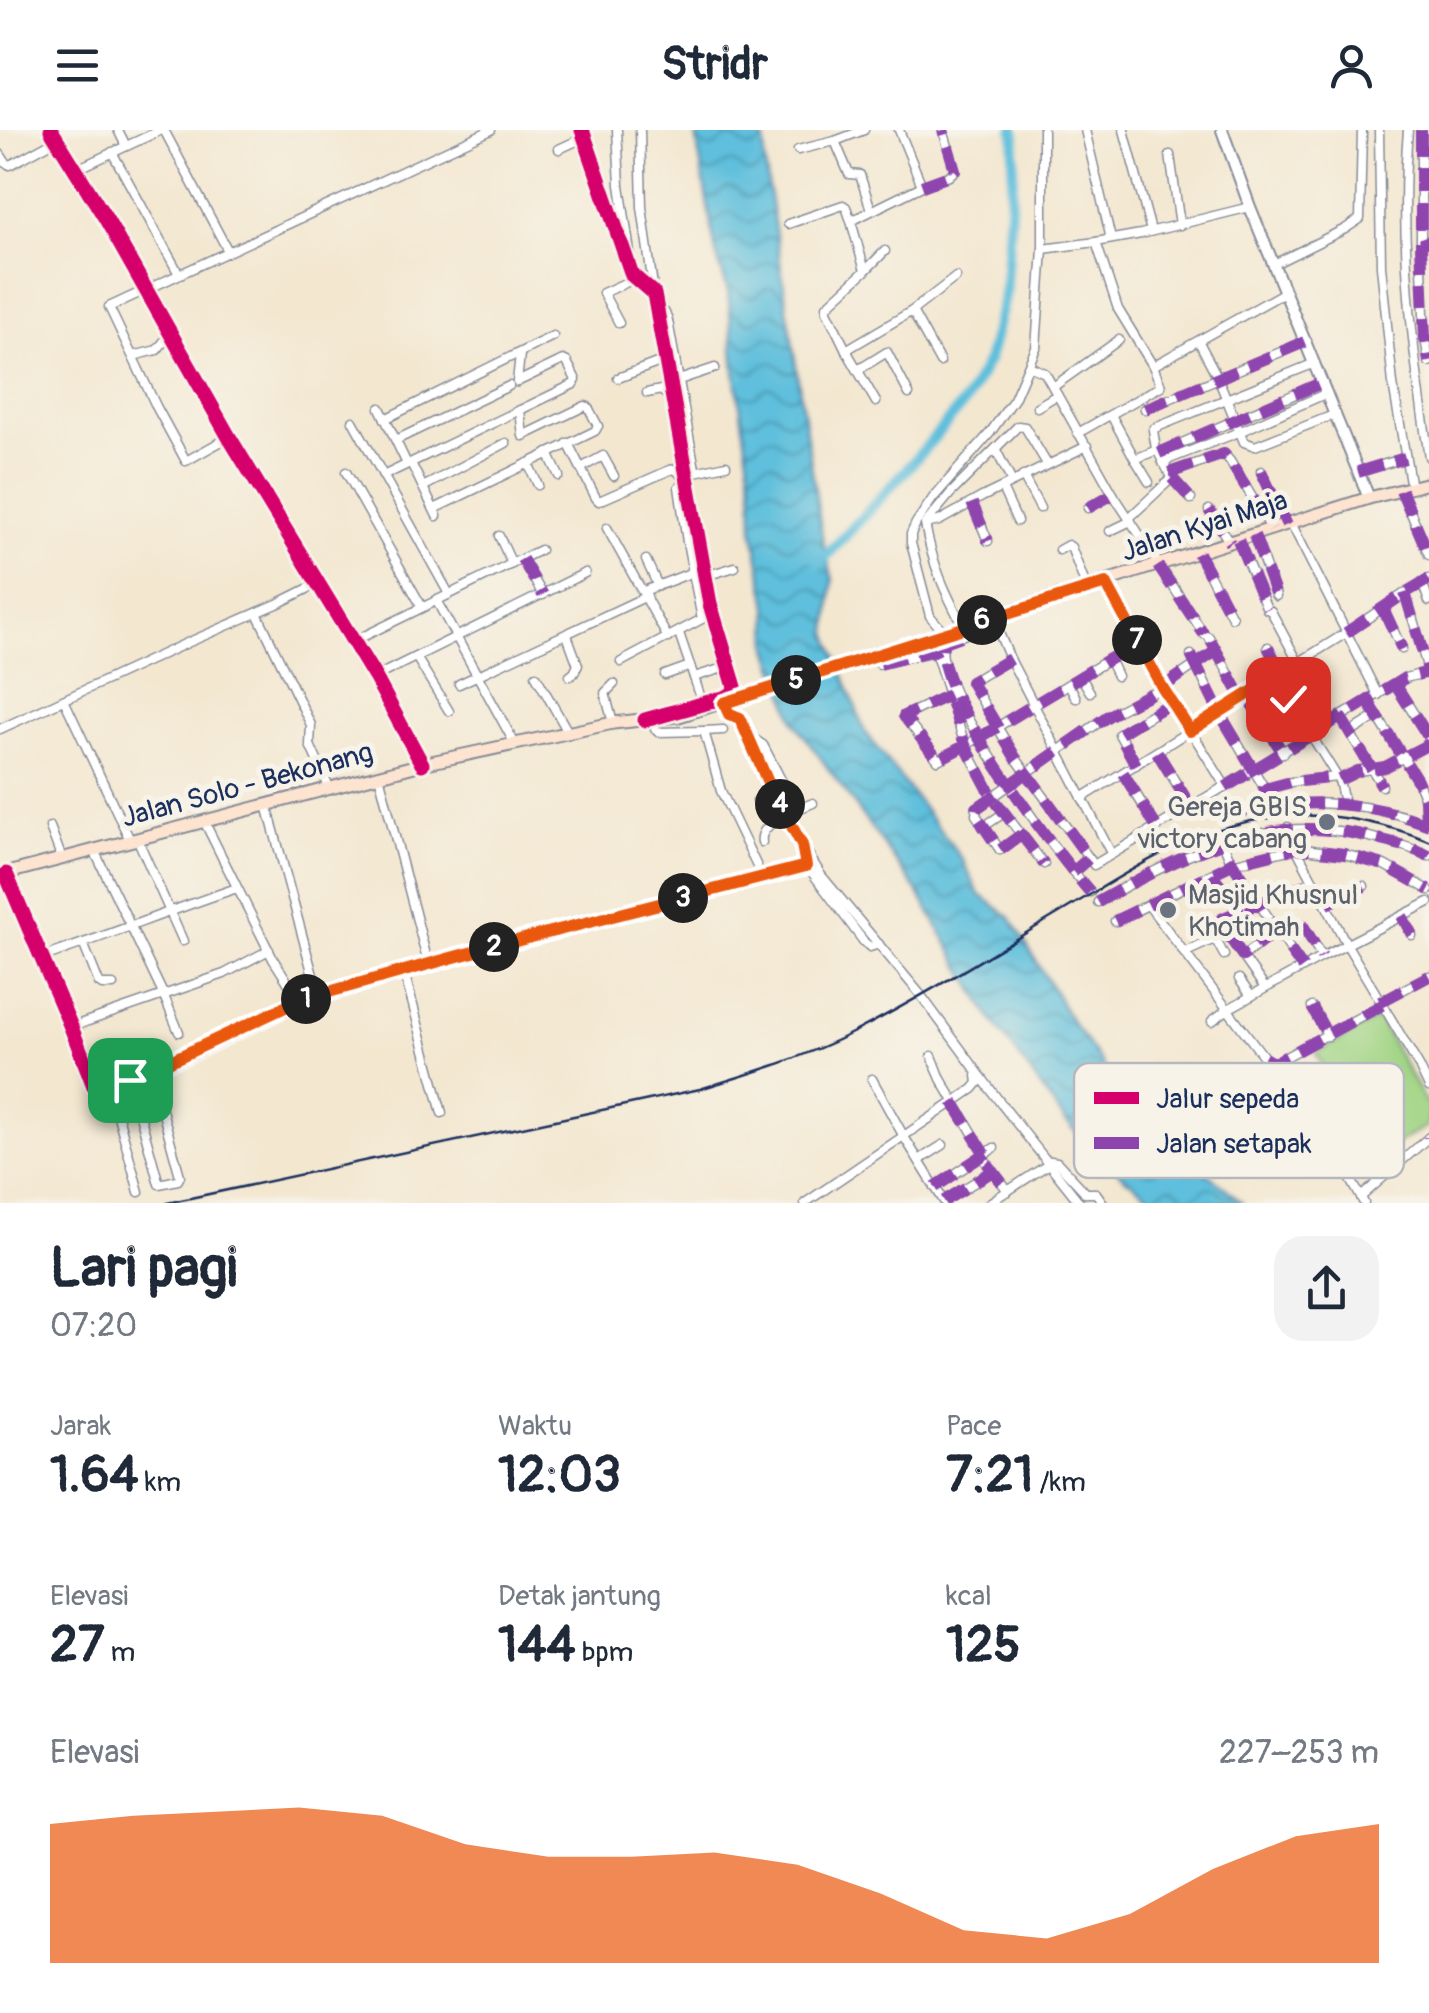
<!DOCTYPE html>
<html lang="id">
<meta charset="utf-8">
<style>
:root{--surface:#fff;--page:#f2f2f3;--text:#1f2937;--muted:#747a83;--accent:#ea580c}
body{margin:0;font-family:Pangolin,sans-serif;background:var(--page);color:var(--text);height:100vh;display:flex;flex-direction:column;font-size:38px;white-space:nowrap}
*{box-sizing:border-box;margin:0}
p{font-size:32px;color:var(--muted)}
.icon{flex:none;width:55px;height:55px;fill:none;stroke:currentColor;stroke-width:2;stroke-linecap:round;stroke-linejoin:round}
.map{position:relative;height:1073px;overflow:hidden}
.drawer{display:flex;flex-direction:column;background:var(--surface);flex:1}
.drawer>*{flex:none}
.pin{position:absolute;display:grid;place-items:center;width:85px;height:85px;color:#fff;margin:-42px;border-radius:20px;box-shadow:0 5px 15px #0006}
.km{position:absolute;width:50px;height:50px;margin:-25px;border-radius:50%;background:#222;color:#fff;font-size:28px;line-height:50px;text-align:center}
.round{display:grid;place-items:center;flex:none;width:105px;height:105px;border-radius:30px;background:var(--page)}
.summary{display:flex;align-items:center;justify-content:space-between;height:170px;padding:0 50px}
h1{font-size:55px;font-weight:700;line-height:75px}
.metrics{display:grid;grid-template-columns:repeat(3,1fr);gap:15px;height:170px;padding:10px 50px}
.metrics div{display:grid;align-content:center}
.metrics b{font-size:50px;font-weight:700}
.metrics small{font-size:28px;font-weight:400}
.metrics p{font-size:28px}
.chart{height:280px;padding:20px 50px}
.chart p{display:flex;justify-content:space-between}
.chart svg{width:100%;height:180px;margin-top:10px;fill:var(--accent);opacity:.7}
header{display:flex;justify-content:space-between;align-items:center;height:130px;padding:0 50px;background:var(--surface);font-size:45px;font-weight:700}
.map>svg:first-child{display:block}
</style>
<header><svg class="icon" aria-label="menu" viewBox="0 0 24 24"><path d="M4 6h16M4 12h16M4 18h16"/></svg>Stridr<svg class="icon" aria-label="person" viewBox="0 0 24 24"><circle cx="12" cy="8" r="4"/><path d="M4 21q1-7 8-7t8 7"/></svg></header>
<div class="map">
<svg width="1429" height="1073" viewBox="0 0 1429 1073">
<defs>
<pattern id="water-waves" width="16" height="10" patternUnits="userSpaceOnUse" patternTransform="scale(2.5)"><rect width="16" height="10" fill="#5ebfdc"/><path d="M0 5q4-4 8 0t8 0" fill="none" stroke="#4d9cb6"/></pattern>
</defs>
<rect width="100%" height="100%" fill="#f7f3e8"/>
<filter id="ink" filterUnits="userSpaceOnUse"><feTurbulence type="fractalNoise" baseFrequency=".01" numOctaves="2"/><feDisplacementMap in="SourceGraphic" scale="20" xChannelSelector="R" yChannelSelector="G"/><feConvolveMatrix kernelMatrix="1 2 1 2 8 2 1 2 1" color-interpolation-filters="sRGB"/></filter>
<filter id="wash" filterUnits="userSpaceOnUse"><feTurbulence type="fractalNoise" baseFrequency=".0048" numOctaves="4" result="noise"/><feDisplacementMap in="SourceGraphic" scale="40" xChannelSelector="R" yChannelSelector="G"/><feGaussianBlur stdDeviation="2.25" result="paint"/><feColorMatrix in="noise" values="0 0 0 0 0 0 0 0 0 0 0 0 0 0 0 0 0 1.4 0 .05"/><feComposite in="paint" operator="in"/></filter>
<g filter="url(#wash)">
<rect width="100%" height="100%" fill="#f3e7d0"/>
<path fill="#a1d484" stroke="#5e8271" stroke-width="2.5" d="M1378 888 1429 979V995L1374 1026 1316 923Z"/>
<path fill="url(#water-waves)" stroke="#3c779d" stroke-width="2.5" d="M697 0H764L765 33 823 412 833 450 828 503 865 602 962 729 979 764 1011 788 1070 889 1110 945 1125 980 1222 1055 1242 1073H1160L1124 1047 1065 991 989 885 918 762 795 593 769 518 768 476 753 398 752 355 735 242 728 161 716 124 697 12Z"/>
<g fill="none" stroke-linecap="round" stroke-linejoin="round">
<path stroke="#5ebfdc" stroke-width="11" d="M817 436 908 338 967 269 988 230 1005 162 1015 11 1014 0"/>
</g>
</g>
<g filter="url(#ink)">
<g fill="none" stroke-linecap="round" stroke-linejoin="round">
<defs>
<g id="minor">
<path d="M51 0 106 89 229 307 375 547 422 634"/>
<path d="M118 0 126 16"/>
<path d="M164 0 228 121"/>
<path d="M617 0 620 55 634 149 603 163 619 193"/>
<path d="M640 0 642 77 654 164"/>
<path d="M899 0 922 56 851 91 865 141 827 176V181L846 220 912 181 956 147"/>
<path d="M1085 0 1111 109"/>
<path d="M1124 0 1151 101"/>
<path d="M1379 0 1381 136 1393 254 1411 358"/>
<path d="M1408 0C1399 109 1412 219 1429 327"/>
<path d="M1421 0V114L1429 111"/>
<path d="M835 11 849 44 860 45 871 80"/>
<path d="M559 19 585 7"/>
<path d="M798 20 835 11 864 0"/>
<path d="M112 22 179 144"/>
<path d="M0 24 6 33 10 35 56 10"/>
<path d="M1170 25 1180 95"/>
<path d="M75 40 161 0"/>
<path d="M922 56 949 46 955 40 943 0"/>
<path d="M788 94 843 75 846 77 851 91"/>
<path d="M1421 114 1425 208 1429 232"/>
<path d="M1043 119 1096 112"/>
<path d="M1274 134 1345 99 1360 89 1362 0"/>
<path d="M865 141 885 121"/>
<path d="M912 181 940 232"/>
<path d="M1199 212 1218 248 1244 312 1255 316 1336 284"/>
<path d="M846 220 876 272"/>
<path d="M133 226 157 220 170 204"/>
<path d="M1029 236 1045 243 1113 364 1204 504"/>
<path d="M1153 236 1285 162"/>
<path d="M858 240 887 222 909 264"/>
<path d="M618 248 665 230"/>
<path d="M517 252 520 224"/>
<path d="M678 252 679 250 715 238"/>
<path d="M1053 257 1119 210"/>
<path d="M647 263 661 260 674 272"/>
<path d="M1037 277 1057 265"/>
<path d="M380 278 407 334"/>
<path d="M1145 279 1307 211"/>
<path d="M1111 285 1135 329 1157 320 1172 348 1191 369"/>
<path d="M385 289 553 206"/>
<path d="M353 291 449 464"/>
<path d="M1078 303 1161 256 1153 236 1118 179 1096 112 1141 104 1250 77"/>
<path d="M229 307 186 331 157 278 109 177 491 0"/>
<path d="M396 310 509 256"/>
<path d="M568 313 596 368 599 371 670 340 676 339 688 355 695 339 668 191 665 183 655 172"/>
<path d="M1156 319 1153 300 1155 298 1315 233"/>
<path d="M996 320 1012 352"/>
<path d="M548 323 559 346"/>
<path d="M1159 323 1323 252"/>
<path d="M1135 329 1149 352"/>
<path d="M1162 332 1239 302 1327 263"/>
<path d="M411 333 437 386"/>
<path d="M528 333 538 355"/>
<path d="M581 338 603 326 614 346"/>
<path d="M1261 341 1287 395"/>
<path d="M346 342 422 477"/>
<path d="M695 342 726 335"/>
<path d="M1358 342 1405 328"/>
<path d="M1169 343 1224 324 1230 331 1272 400"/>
<path d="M383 346 574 254 576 250 567 232 563 230 517 252"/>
<path d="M1023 346 1040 378"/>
<path d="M423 357 506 313"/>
<path d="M1002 358 1017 391"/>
<path d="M1401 360 1429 425"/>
<path d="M972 373 988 411"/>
<path d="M1088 378 1113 364"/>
<path d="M434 379 595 301 598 296 588 277 585 276 523 306 520 280"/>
<path d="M1209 380 1230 413"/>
<path d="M1129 388 1172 348"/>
<path d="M1291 393 1378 565"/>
<path d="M926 394 939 391 982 367 1087 316"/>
<path d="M607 398 668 508"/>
<path d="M1110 401 1131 391"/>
<path d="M1254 405 1276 466"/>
<path d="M499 406 512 434"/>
<path d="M1238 410 1267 479 1271 481 1298 532"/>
<path d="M1059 420 1068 415 1071 417 1087 459"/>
<path d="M1198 423 1232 487"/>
<path d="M522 429 543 465"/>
<path d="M646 430 658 456"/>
<path d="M705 446 735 437"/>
<path d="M1422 452 1429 471"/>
<path d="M1106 453 1163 557 1226 657"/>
<path d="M644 461 693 442"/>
<path d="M1405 463 1429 543"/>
<path d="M436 470 515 614"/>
<path d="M1383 478 1402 519"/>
<path d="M257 483 311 595 310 615 330 659"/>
<path d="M994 491 1010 529 1111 723"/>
<path d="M995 493 944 512C927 554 1059 726 1090 762"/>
<path d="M963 496C944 460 933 436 925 394L950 364 1018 296 1025 297 1047 334"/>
<path d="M944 502 930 486 911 413V404L916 393 933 368 990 303 1014 269 1036 218 1043 119V0"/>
<path d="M679 503 703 574"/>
<path d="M567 505 578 535 574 543 570 546"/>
<path d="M1209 507 1242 568"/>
<path d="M354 511 540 420"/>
<path d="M1268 517 1281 542"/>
<path d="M1191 525 1219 582 1265 659 1268 675"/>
<path d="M416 527 449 581"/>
<path d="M1010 529 971 552 1015 627 1089 728 1073 742"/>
<path d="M1109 529 1117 546"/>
<path d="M621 532 702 489 687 412 679 357"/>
<path d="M880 534 935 521 965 615 993 668 1044 734"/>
<path d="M665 545 690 536"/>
<path d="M536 546 568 602"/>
<path d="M375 547 585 443"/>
<path d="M694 547 717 540"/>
<path d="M1081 547 1090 562"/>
<path d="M1275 547 1339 650 1344 673"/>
<path d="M459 554 647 466"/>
<path d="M1069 554 1076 568"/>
<path d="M1395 554 1429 608"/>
<path d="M949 565 904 586 938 630 979 608 1138 512"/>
<path d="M1246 565 1283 623"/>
<path d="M1368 571 1417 650 1425 669 1426 693"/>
<path d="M724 573 729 584 740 588 784 684 821 745 920 864 999 971 1080 1073"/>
<path d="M66 574 130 710"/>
<path d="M1340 586 1382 656"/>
<path d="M656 589 655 599 658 602 704 601"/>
<path d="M613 593 605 563 614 554"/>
<path d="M0 599 187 513 277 474 319 453"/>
<path d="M723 600 704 601 721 661 762 747"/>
<path d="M1350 603 1377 586"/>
<path d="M748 605 763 615 792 671"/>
<path d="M1157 622 1191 677"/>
<path d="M1136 635 1119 604 1172 572"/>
<path d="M1123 643 1157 698"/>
<path d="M379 645 427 829"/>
<path d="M1339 650 1358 641 1385 637 1429 614"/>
<path d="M1265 659 1291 652 1337 647"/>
<path d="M773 661 792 671 798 679 813 673"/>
<path d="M1082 668 1346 503 1405 463 1429 449"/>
<path d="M757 671 763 666 767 650"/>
<path d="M267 675 317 860"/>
<path d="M1223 685C1296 669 1358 667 1429 695"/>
<path d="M204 691 273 829 300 871"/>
<path d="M50 697 62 729"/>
<path d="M983 697 1004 683"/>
<path d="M1288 697 1296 718 1347 815 1419 936 1429 957"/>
<path d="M1021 705 1000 720 976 685 977 678 1108 586 1163 557 1216 521"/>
<path d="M137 708 183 811"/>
<path d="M762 712C760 703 769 694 776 690L773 666"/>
<path d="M1223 713 1232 734 1303 838"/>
<path d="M94 720 164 866 179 902"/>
<path d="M1089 728 1094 735 1395 554 1405 548 1429 542"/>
<path d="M805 733 864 812 870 817 879 814"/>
<path d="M6 744 71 897 94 956 100 962 193 922 300 871 458 826 806 736"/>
<path d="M1212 744 1240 782"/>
<path d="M1098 772C1187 721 1273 679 1377 709 1395 713 1413 718 1429 726"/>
<path d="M1327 774 1364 756"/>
<path d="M1149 776 1267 931 1276 932 1282 929 1382 875"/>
<path d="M1402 786 1412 805"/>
<path d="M1115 791 1232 734 1296 718 1344 724 1384 735 1429 760"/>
<path d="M1302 794 1322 827"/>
<path d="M83 813 99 853 102 855H113"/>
<path d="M1184 823 1212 810 1217 812 1224 825"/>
<path d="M1243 826 1276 801"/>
<path d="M40 828C107 806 171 780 237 758"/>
<path d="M404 842 442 983"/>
<path d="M1239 849 1251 866"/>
<path d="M1265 858 1222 797 1223 788 1314 751"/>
<path d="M1380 872 1429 846"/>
<path d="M1312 877 1328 906"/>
<path d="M1212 891 1228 879 1322 827 1429 772"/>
<path d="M71 897 224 844 269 820"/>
<path d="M932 926 941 949 985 1024"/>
<path d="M1251 944 1271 932 1320 994 1364 1073"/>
<path d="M130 949 159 1054 178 1050 180 1046 151 940"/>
<path d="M872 949 903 1005 945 1073"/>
<path d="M110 957 139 1062"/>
<path d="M982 1026 1008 1061"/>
<path d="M919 1030 943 1015"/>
<path d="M1045 1030 1057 1032 1086 1063"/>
<path d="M935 1057 994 1018"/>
<path d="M1085 1063H1096L1103 1073"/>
<path d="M1361 1067 1429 1007"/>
<path d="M944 1071 993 1041"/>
<path d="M805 1073 973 959 978 953 977 946"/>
<path d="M989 1073 1049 1034"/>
</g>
<g id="tertiary">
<path d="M582 0 632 145 654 164 710 474 735 557 731 565 721 569"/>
<path d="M1222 0 1250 77 1369 368"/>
</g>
<path id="secondary" d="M0 745 422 634 613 593 679 586 1369 368 1429 353"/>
</defs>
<use href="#minor" stroke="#878b97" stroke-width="11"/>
<use href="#tertiary" stroke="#878b97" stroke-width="14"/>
<use href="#secondary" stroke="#878b97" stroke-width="15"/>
<use href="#minor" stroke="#fff" stroke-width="8"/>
<use href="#tertiary" stroke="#fff" stroke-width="10"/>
<use href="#secondary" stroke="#fde4d1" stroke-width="11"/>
<path stroke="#1b2f5e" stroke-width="2.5" d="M167 1073 700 959C753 943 806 927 856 901 928 864 997 820 1066 779 1112 752 1163 718 1214 701 1286 676 1359 683 1429 711"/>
<g stroke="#8e44ad" stroke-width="12" stroke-dasharray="25 12" stroke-linecap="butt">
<path d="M1421 0V114L1429 111"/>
<path d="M922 56 949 46 955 40 943 0"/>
<path d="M1421 114 1425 208 1429 232"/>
<path d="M1145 279 1307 211"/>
<path d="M1159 323 1323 252"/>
<path d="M1261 341 1287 395"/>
<path d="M1358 342 1405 328"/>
<path d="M1169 343 1224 324 1230 331 1272 400"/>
<path d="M1172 348 1191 369"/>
<path d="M1401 360 1429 425"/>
<path d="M972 373 988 411"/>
<path d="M1088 378 1113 364"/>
<path d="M1209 380 1230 413"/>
<path d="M1254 405 1276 466"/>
<path d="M1238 410 1267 479"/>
<path d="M1198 423 1232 487"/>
<path d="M522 429 543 465"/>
<path d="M1158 436 1204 504"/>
<path d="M1405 463 1429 543"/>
<path d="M1383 478 1402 519"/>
<path d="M995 493 944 512C927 554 1059 726 1090 762"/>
<path d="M1346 503 1405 463 1429 449"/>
<path d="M1211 511 1242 568"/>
<path d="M1268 517 1281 542"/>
<path d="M1191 525 1219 582 1265 659 1268 675"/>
<path d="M1010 529 971 552 1015 627 1089 728 1073 742"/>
<path d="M880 534 933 520 941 537"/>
<path d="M1395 554 1429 608"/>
<path d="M949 565 904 586 938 630 979 608 1138 512"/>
<path d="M1246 565 1283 623"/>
<path d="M951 571 965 615 993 668 1044 734"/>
<path d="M1368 571 1417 650 1425 669 1426 693"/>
<path d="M1340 586 1382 656"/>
<path d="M1157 622 1191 677"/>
<path d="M1136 635 1119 604 1172 572"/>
<path d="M1123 643 1157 698"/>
<path d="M1339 650 1358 641 1385 637 1429 614"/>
<path d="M1226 657 1395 554 1405 548 1429 542"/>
<path d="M1265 659 1291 652 1337 647"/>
<path d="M1223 685C1296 669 1358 667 1429 695"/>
<path d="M1021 705 1000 720 976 685 977 678 1108 586 1163 557 1216 521"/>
<path d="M1229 727 1276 801 1303 838"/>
<path d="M1212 744 1240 782"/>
<path d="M1098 772C1187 721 1273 679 1377 709 1395 713 1413 718 1429 726"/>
<path d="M1327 774 1364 756"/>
<path d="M1402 786 1412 805"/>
<path d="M1115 791 1232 734 1296 718 1344 724 1384 735 1429 760"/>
<path d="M1302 794 1322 827"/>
<path d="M1276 801 1243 826 1222 797 1223 788 1314 751"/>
<path d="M1380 872 1429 846"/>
<path d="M1312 877 1328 906"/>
<path d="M1264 928 1271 932H1276L1382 875"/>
<path d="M953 972 985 1024"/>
<path d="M1429 1007V1008"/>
<path d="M987 1033 1008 1061"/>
<path d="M935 1057 994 1018"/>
<path d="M944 1071 993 1041"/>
</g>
<defs>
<g id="cycleway">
<path d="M51 0 106 89 229 307 375 547 422 634"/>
<path d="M582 0 632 145 654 164 710 474 735 557 733 563 727 567 645 590"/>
<path d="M6 744 71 897 94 956 100 962 193 922 300 871 458 826 806 736"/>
</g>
</defs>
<use href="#cycleway" stroke="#f7f3e8" stroke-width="21"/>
<use href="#cycleway" stroke="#d6006c" stroke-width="15"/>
</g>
</g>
<g fill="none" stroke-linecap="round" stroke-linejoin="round" filter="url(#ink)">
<defs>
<path id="route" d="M130 950 300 870 458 826 806 736 802 715 767 650 740 588 729 584 724 573 1106 453 1162 557 1190 601 1275 547 1288 569"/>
</defs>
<use href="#route" stroke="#fff" stroke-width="20"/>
<use href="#route" stroke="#ea580c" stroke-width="12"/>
</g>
<g fill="#6b7280" stroke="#f7f3e8" stroke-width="4">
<circle cx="1327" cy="692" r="10"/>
<circle cx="1168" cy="780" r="10"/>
</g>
<g text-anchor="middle" stroke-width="10" stroke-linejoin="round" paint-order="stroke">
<g font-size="28" fill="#1b2f5e" stroke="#f7f3e8">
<text transform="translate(1204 395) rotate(-18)" y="10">Jalan Kyai Maja</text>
<text transform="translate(247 654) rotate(-15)" y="10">Jalan Solo - Bekonang</text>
</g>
<g font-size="28" fill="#5b616d" stroke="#f7f3e8" text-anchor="end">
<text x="1307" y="686">Gereja GBIS<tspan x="1307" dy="32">victory cabang</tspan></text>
<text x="1188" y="774" text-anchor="start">Masjid Khusnul<tspan x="1188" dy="32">Khotimah</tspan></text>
</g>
</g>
<rect x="1074" y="933" width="330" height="115" rx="15" fill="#f7f3e8" stroke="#b5b8bf" stroke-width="2.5"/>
<rect x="1094" y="962" width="45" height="12" fill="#d6006c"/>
<rect x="1094" y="1007" width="45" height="12" fill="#8e44ad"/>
<g font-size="28" fill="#1b2f5e">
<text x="1156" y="978">Jalur sepeda</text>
<text x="1156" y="1023">Jalan setapak</text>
</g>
</svg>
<div class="pin" style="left:130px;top:950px;background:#1e9e55"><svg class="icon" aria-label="arrive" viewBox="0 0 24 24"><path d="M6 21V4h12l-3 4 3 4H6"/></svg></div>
<div class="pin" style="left:1288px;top:569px;background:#d93025"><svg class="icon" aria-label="check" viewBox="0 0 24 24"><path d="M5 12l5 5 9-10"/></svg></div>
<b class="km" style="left:306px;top:869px">1</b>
<b class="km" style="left:494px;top:817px">2</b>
<b class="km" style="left:683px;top:768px">3</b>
<b class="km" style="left:780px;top:674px">4</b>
<b class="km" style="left:796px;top:550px">5</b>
<b class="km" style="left:982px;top:490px">6</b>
<b class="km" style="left:1137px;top:510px">7</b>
</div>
<section class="drawer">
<div class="summary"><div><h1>Lari pagi</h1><p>07:20</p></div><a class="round"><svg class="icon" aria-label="share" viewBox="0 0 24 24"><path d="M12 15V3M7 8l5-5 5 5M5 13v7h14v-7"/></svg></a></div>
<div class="metrics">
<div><p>Jarak</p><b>1.64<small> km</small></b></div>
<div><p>Waktu</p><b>12:03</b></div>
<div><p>Pace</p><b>7:21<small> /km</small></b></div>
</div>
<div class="metrics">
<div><p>Elevasi</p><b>27<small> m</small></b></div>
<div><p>Detak jantung</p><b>144<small> bpm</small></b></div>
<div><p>kcal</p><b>125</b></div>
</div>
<div class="chart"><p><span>Elevasi</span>227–253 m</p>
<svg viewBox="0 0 160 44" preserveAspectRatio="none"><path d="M0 44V10L10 8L20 7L30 6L40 8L50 15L60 18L70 18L80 17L90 20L100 27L110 36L120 38L130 32L140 21L150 13L160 10V44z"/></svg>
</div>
</section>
